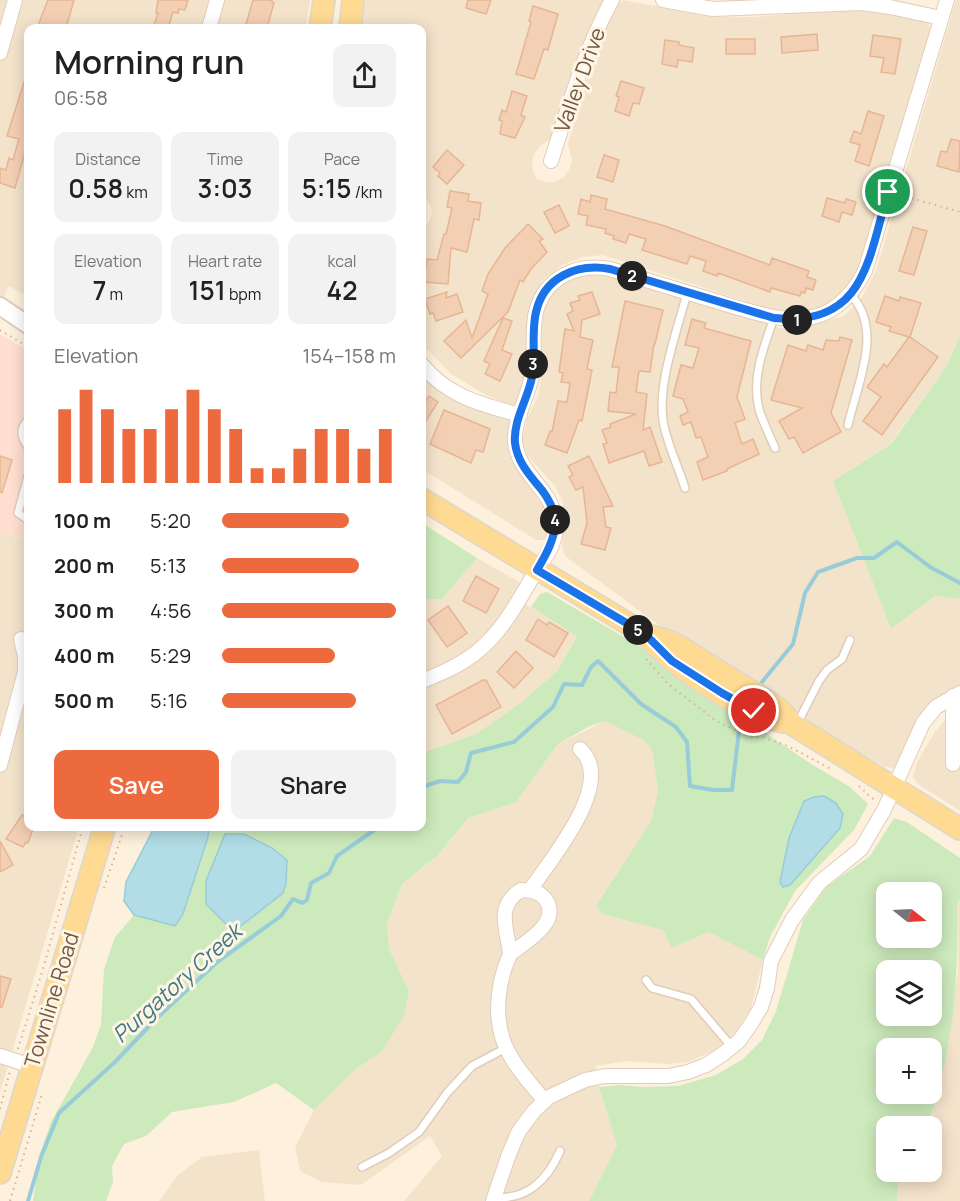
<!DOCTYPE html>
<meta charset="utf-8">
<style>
:root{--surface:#fff;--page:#f2f2f2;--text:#202124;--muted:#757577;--accent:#ec6a3d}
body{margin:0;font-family:Manrope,sans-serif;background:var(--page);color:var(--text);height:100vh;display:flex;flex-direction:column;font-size:22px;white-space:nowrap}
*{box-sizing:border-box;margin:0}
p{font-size:20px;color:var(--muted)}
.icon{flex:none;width:33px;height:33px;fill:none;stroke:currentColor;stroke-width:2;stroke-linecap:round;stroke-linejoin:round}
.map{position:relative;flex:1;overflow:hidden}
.drawer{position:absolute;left:24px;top:24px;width:402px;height:807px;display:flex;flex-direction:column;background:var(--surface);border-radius:12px;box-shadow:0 3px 15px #0003}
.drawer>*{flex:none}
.needle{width:39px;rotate:108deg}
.buttons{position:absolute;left:876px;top:882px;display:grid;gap:12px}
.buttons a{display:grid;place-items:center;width:66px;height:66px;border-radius:12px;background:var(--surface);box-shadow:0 3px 15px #0003;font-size:30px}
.pin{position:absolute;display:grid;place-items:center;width:51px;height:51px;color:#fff;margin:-26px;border:3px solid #fff;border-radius:50%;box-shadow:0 2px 6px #0007}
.km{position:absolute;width:30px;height:30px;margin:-15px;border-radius:50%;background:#222;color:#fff;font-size:16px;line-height:30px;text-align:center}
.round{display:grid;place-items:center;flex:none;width:63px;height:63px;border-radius:12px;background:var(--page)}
.overview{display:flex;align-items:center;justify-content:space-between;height:102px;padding:0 30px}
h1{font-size:33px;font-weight:600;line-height:45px}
.stats{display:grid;grid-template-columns:repeat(3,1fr);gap:9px;height:102px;padding:6px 30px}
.stats div{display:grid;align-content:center;border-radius:12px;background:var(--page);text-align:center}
.stats b{font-size:26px;font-weight:600}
.stats small{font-size:16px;font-weight:400}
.stats p{font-size:16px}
.chart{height:168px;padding:12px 30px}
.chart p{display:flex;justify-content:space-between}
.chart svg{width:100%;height:108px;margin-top:6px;stroke:var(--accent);stroke-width:6}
.primary-button{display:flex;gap:12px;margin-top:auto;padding:12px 30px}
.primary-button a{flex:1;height:69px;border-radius:12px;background:var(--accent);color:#fff;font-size:24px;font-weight:600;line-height:69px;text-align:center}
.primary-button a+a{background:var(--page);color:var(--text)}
ul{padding:0 30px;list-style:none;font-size:20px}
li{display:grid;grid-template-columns:96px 72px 1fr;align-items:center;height:45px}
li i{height:15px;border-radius:8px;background:var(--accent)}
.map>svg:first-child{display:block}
</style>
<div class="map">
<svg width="960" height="1201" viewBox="0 0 960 1201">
<rect width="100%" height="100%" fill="#fdf1dd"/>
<g fill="#f4e3cb">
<path d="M0 0H310L306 28H28V297L9 286 0 306Z"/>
<path d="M365 0H603L579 59 554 137 540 146 535 153 532 161 533 171 537 179 545 182H554L564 177 569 170 572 161 568 144 584 89 604 30 618 4 623 0 718 17H756L815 11H876L924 21 929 25 931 32 865 259 852 287 836 302 812 313 785 314 603 255 583 257 562 265 542 280 529 308 527 332V379L521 396 516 403 510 405 484 394 451 374 427 349 422 339V229L429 222 432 214 431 207 424 195 422 194V28H361Z"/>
<path d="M956 0H960V336L946 367 890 444 833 481 891 629 935 596 960 599V693L940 705 901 763 893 768 885 767 816 726 656 623 565 556 562 545 564 524 563 503 555 486 527 455 523 446V436L527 419 539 394 542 366V319L547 302 557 286 568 275 611 272 784 329 807 326 843 316 860 301 876 271Z"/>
<path d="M422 364 429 373 509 417 513 421 549 515V536L544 540H536L422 469Z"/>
<path d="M0 532 28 541V826L79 827 0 1092Z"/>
<path d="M477 558 521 583 514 597 577 635 557 671 523 701 476 734 422 753V594L423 599H442Z"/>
<path d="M960 707V811L918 784 913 777 917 762 935 732 953 710Z"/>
<path d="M605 721 645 741 652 750 658 791 651 821 596 906 602 914 664 930 708 932 763 960 751 1008 736 1032 715 1050 688 1062 667 1064 626 1061 596 1066 599 1087 617 1145 589 1201H404L442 1156 430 1136 361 1185 321 1182 300 1171 295 1147 314 1110 356 1069 382 1051 409 991 389 949 387 923 402 884 438 855 468 818 515 803 558 744Z"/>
<path d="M960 899V1201H897L899 1172H932V1126H925L932 1114 958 973 957 904Z"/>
<path d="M259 1150 265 1201H159L178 1175 202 1157Z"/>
</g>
<path fill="#fedfd0" d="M0 334 28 351V541L0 532Z"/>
<g fill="#cdeabc" fill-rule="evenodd">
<path d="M960 336V599L935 596 891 629 833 481 891 444 946 367Z"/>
<path d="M422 523 477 558 442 599H423L422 594Z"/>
<path d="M547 592 639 646 808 762 850 787 868 804 854 830 795 891 770 937 763 960 708 932 672 948 663 930 602 914 596 906 651 821 658 791 652 750 645 741 605 721 588 727 558 744 515 803 468 818 438 855 402 884 387 923 389 949 409 991 404 1016 382 1051 356 1069 314 1110 276 1083 234 1102 172 1112 146 1136 124 1144 112 1166 113 1182 106 1201H33L39 1156 51 1122 93 1047 101 1024 104 969 115 937 134 915 175 926 208 837 209 827 271 826 277 829 278 826H422V753L476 734 523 701 557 671 577 636 531 607 540 594ZM286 884 228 926 206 904Z"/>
<path d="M894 818 907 822 960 858V899L957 905C958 966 956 1019 941 1079 937 1096 934 1112 925 1126H886V1172H899L897 1201H589L617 1145 599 1087 620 1085 645 1087 678 1086 716 1075 743 1059 762 1040 776 1011 803 920 826 887 870 856ZM886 892H932V938H886ZM886 970H932V1016H886ZM932 1048V1094H886V1048Z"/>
</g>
<g fill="#b2dde6" stroke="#98ccd8" stroke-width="1.5">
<path d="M824 796 836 803 843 814 840 828 790 885 783 887 780 882 789 838 804 801 814 797Z"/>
<path d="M155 826 209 827 208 837 183 914 175 926 134 915 124 901 126 882Z"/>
<path d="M225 834H244L272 848 287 860 286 884 283 893 237 929 228 926 206 904V881Z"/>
</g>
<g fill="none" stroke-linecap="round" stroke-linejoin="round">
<g stroke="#98ccd8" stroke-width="4">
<path d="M762 682 793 644 805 593 818 572 857 558H874L897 542 930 567 960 583"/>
<path d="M422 785V787L440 781 458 782 466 772 471 753 514 742 553 707 564 684 582 685 591 667 598 661 641 704 676 727 687 742 690 786 713 790H732L740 722"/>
<path d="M28 1201 41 1157 59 1113 115 1062 156 1019 216 963 281 916 293 899 302 903 307 900 311 883 329 873 337 856 380 826"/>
</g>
</g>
<g fill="#f3cfb4" stroke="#e6b694" stroke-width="1.5">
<path d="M48 0H74L66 28H37Z"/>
<path d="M158 0H188L185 10 179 9 178 13 173 12 168 28H153L158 13H156Z"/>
<path d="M253 0H272V2L274 3 267 28H245Z"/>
<path d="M468 0H491L486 14 466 8Z"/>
<path d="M533 6 558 14 548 50 544 49 534 79 516 74 531 22 529 21Z"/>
<path d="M817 34 818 50 782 53 781 37Z"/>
<path d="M873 35 901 39 895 74 881 72 884 58 870 56Z"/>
<rect x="726" y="39" width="29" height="15"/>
<path d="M665 40 679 42V45L694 48 692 62 678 60 677 67 662 64Z"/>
<path d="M26 76H28V150L26 149 15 188 0 183V168L6 170 9 158 13 160 19 139 7 136Z"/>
<path d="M621 81 644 88 639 104 633 103 629 116 615 111 619 97 616 96Z"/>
<path d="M512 91 527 96 521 115 525 117 515 138 500 134 502 121 499 120 502 110 506 112Z"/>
<path d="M868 111 884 116 869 166 855 161 860 145 850 142 854 131 861 134Z"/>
<path d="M951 139 960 141 959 172 937 166 941 151 947 152Z"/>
<path d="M447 150 464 165 447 184 438 176 440 173 433 167Z"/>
<path d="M604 155 619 160 613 182 597 177Z"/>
<path d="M450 191 469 194 468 201 481 203 479 220 474 219 467 252 451 248 448 284 424 282 427 259 437 260 444 234H446L452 208 447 207Z"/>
<path d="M591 195 607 199 605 209 665 226 770 265 772 258 809 271 807 277 816 280 813 290 806 288 805 293 801 292 800 296 771 288 770 292 718 273 717 276 703 271 706 261 690 256 687 264 642 250 646 239 629 234 626 243 613 239 614 236 605 233 606 229 586 225 588 216 578 214 581 199 590 202Z"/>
<path d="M827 198 845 203 846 199 856 202 852 215 842 212 839 222 822 216Z"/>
<path d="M559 205 569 226 555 233 544 212Z"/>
<path d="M528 224 543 239 539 241 547 252 531 269 523 282 520 280 508 312 461 358 444 341 466 320 472 338 488 294 482 291 488 274 505 248Z"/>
<path d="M913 227 927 231 914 275 899 271Z"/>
<path d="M447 292 446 298 457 294 463 312 436 321 433 313 430 314 425 299Z"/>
<path d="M592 292 600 314 582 320 580 337 593 340 587 369 592 370 582 421 579 420 567 453 545 445 550 431 552 432 558 401 567 402 570 383 561 382 563 373 559 372 565 329 574 331 567 314 573 311 570 303 580 300 578 296Z"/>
<path d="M885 296 899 301 900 297 921 303 910 337 938 357 882 435 863 421 881 397 867 387 884 364 887 367 909 337 889 331 891 327 876 322Z"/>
<path d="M625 301 663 310 655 344H654L650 372 639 371 636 392 647 394 643 430 650 427 662 462 649 466 644 451 609 463 603 444 607 443 602 430 611 427 610 424 636 414 608 411 610 392 616 393 619 367H612Z"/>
<path d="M503 318 512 321 502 350 512 354 500 381 485 374 490 364 484 361Z"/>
<path d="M692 319 706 323 704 328 751 341 737 397 745 419 735 423 742 444 753 439 759 454 727 469V471L703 480 697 462 708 457 701 437 696 438 691 422 683 425 680 416 688 412 683 399 673 396 681 365 693 368 699 348 685 345Z"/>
<path d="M840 337 852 340 831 413 841 432 803 453 794 437 789 439 779 421 802 408 771 400 788 345 806 351 808 345 823 350 826 340 839 341Z"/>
<path d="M429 396 438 402 422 427V407Z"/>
<path d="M444 410 490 429 483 452 476 450 471 463 430 444Z"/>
<path d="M0 456 12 460 2 493 0 492Z"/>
<path d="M589 456 613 506 603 507 606 527 611 528 605 550 581 544 587 523 583 487 576 490 569 477 573 475 568 466Z"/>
<path d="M476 576 499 589 486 613 463 601Z"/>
<path d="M448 606 467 633 447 647 428 620Z"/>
<path d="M538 619 547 625 549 622 568 633 554 657 526 640Z"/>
<path d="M516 651 533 668 514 688 497 672Z"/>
<path d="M483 680H486L501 707 452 734 436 705Z"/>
<path d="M22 815 28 818V826H34L28 843 26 842 23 847 6 839Z"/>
<path d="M0 841 13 865 0 872Z"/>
<path d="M0 976 11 979 2 1007H0Z"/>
</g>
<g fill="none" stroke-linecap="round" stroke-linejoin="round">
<defs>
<g id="service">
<path d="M774 318C764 346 751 379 759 409 763 423 770 436 775 448"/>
<path d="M28 420C19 429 21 437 28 447"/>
<path d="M848 425C857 385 884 330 851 295"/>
<path d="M28 476 18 513 28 520"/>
<path d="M685 488C679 469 670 450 665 430 654 391 677 332 687 293"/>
<path d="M797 724 819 681 827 670 842 659 850 640"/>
<path d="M646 980 652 988 691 999 732 1047"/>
<path d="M362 1167 389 1153 419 1132 447 1093 472 1066 506 1048"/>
<path d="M494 1197C527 1201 548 1179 560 1151"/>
</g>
<g id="minor">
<path d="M663 0 713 9 862 3 890 7 941 18"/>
<path d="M209 28 217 0"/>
<path d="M0 53 15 0"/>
<path d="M551 161C569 106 584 51 612 0"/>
<path d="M422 365C449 397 480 404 520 415"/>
<path d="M422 681C442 673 461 665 478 651 502 631 516 605 532 578 538 568 546 558 551 547 555 538 557 526 555 516 548 486 517 472 515 441 514 418 528 398 532 375 536 354 531 332 536 312 545 277 577 263 610 269 644 279 678 290 712 300 773 318 828 342 865 271L947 0"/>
<path d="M953 696V764"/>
<path d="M0 765 25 672V656L21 639"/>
<path d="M521 890C530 890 540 891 546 900 561 923 525 942 510 954 507 928 495 906 521 890Z"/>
<path d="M530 890C551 859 617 782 580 749"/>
<path d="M510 954C496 986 492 1026 511 1057 520 1073 533 1087 545 1101"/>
<path d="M0 1056 32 1066"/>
<path d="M493 1201 509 1154 519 1131 534 1111 549 1097 585 1080 605 1076H668L688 1072 706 1065 723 1054 739 1041 751 1024 761 1007 767 988 771 961 792 920 819 883 861 849 884 810 923 723 936 707 960 693"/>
</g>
<path id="tertiary" d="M0 306 28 325"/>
<g id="primary">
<path d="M320 28 324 0"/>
<path d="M350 28 353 0"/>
<path d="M422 499 645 634 668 641 680 647 767 701 779 709 792 724 960 829"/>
<path d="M648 637C678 670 739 710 783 722"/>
<path d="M0 1173 105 826"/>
</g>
</defs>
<use href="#service" stroke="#e0cdb9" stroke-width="10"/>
<use href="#minor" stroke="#e0cdb9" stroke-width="16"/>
<use href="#tertiary" stroke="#e0cdb9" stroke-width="20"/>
<use href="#primary" stroke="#ddd7d2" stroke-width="24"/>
<g stroke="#d7b298" stroke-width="2" stroke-dasharray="1.5 4.5" stroke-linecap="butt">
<path d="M900 195 960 212"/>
<path d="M0 330 28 347"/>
<path d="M646 659 668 684 716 721 749 736 762 737 788 746 831 769"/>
<path d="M859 786C865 791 869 797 877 801"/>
<path d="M104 888 125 826"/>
<path d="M18 1049 43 969 83 826"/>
<path d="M0 1109 10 1071"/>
<path d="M10 1201 42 1094"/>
</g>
<use href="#service" stroke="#fff" stroke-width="7"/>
<use href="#minor" stroke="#fff" stroke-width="14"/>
<use href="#tertiary" stroke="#fff" stroke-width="16"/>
<use href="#primary" stroke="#feda92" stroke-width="21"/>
</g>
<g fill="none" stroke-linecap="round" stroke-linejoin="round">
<defs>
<path id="route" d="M754 711 722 693 672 661 645 634 537 570C557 536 565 515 536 483 526 471 517 459 515 443 513 420 528 399 532 377 536 355 531 333 536 312 544 277 577 263 610 269L774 318C865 327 868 260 888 192"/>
</defs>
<use href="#route" stroke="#fff" stroke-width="12"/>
<use href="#route" stroke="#1a73e8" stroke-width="8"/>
</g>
<g text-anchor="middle" stroke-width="6" stroke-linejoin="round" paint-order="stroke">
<g font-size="21" fill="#725745" stroke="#fff5e4">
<text transform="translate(580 80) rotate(-70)" y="7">Valley Drive</text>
<text transform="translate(52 1000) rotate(-73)" y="7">Townline Road</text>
</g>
<g font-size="22" font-style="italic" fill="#3f7987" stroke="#fff5e4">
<text transform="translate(177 983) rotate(-42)" y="8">Purgatory Creek</text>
</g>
</g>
</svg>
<div class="buttons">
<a><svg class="needle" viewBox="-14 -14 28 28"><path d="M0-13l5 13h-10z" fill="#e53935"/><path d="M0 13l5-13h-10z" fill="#757577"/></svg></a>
<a><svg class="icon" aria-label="layers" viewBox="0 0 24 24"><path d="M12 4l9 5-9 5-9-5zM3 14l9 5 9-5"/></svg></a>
<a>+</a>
<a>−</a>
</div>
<div class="pin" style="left:888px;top:192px;background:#1e9e55"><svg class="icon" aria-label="arrive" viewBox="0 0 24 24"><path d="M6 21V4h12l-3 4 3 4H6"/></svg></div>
<div class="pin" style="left:754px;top:711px;background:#d93025"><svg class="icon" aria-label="check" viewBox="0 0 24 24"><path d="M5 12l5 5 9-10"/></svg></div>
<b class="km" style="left:797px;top:320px">1</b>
<b class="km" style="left:632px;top:276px">2</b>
<b class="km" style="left:533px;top:364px">3</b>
<b class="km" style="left:555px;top:520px">4</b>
<b class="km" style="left:638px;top:630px">5</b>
<section class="drawer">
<div class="overview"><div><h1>Morning run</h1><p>06:58</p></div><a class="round"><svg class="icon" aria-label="share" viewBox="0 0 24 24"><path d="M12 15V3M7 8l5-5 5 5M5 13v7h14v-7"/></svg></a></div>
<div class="stats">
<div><p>Distance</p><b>0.58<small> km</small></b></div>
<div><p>Time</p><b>3:03</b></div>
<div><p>Pace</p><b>5:15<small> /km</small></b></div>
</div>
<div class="stats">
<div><p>Elevation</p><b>7<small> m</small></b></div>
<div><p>Heart rate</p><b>151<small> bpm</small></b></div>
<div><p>kcal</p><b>42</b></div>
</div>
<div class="chart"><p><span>Elevation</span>154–158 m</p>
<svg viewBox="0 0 160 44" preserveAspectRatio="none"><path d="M5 44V14M15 44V6M25 44V14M35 44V22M45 44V22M55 44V14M65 44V6M75 44V14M85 44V22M95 44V38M105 44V38M115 44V30M125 44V22M135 44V22M145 44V30M155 44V22"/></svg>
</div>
<ul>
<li><b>100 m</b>5:20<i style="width:73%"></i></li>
<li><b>200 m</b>5:13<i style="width:79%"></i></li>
<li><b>300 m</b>4:56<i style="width:100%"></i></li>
<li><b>400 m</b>5:29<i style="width:65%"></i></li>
<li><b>500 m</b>5:16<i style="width:77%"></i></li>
</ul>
<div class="primary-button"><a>Save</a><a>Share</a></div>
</section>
</div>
